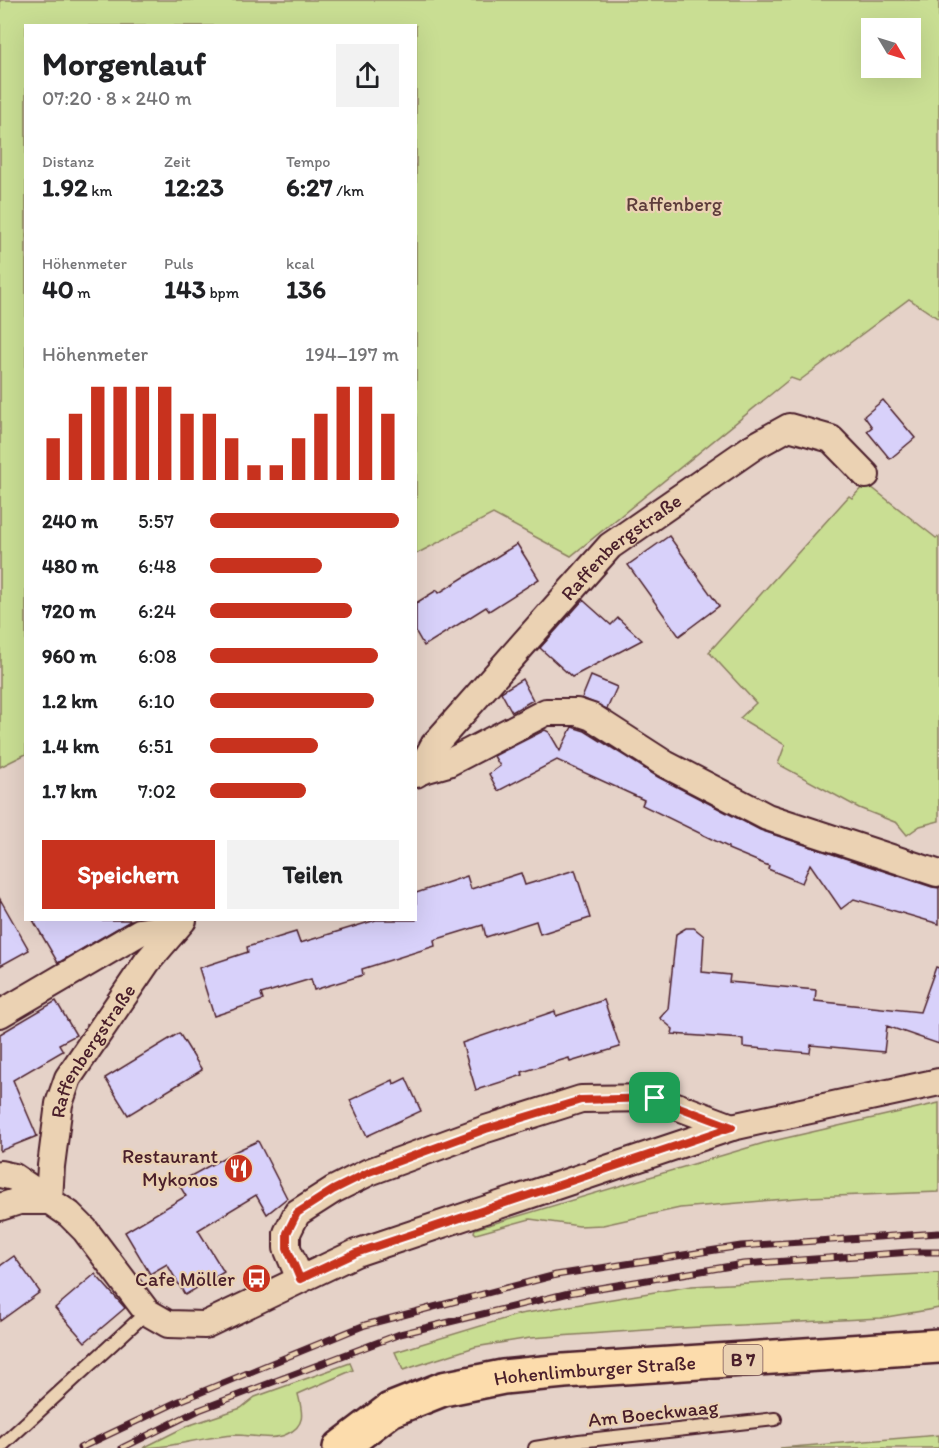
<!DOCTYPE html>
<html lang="de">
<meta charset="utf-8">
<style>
:root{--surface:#fff;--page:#f2f2f2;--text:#202124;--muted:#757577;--accent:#c8321e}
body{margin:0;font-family:Itim,sans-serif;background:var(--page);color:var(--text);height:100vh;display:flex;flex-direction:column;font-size:22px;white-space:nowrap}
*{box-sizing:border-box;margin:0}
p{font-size:20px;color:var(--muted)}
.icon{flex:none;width:33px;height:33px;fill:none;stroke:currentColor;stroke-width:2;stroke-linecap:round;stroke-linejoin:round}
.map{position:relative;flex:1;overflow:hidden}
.side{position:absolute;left:24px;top:24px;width:393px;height:897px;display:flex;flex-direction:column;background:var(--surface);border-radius:0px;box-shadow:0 6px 24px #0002}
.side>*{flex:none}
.needle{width:39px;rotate:128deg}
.tools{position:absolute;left:861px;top:18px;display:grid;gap:12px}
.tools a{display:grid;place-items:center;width:60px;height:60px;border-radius:0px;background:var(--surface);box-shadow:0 6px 24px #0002;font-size:30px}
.pin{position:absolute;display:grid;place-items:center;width:51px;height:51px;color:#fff;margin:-26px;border-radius:12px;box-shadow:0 3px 9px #0006}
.round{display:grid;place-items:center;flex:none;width:63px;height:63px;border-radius:0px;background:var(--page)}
.headline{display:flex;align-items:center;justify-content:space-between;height:102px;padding:0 18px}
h1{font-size:33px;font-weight:700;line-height:45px}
.stats{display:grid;grid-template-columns:repeat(3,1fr);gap:9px;height:102px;padding:6px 18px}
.stats div{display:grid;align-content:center}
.stats b{font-size:26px;font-weight:700}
.stats small{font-size:16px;font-weight:400}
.stats p{font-size:16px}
.chart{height:168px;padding:12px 18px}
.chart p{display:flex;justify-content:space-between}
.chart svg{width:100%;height:108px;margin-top:6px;stroke:var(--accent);stroke-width:6}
.action{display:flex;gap:12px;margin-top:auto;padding:12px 18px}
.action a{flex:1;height:69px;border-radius:0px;background:var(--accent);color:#fff;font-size:24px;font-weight:700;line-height:69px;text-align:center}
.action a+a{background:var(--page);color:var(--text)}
ul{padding:0 18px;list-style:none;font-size:20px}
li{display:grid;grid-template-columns:96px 72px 1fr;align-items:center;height:45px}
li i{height:15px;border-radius:8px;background:var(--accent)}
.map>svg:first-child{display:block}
</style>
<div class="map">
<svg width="939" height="1448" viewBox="0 0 939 1448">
<rect width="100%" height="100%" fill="#e5d2c8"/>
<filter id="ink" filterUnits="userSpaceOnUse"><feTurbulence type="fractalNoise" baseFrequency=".0167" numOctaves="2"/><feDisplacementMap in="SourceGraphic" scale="12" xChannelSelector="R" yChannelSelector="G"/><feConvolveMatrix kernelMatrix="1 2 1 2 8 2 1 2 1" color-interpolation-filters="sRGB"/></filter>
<g filter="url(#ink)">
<g fill="#c9de93" stroke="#8a7e5f" stroke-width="1.5" fill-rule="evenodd">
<path d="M0 0H939V319L909 299 799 381 791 378 571 556 493 514 416 554V26H26V754L0 767ZM872 28H910V68H872Z"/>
<path d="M866 483 936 538 939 537V821L920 826 907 835 897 823 859 808 778 764 785 745 740 718 756 703 709 652 849 496 852 498Z"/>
<path d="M939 1103V1192L809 1197 680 1208 603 1225 579 1226 530 1219 476 1234 474 1232 475 1229 764 1143Z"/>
<path d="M939 1273V1308L881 1318 661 1329 530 1338 475 1347 403 1370 395 1352 520 1314 692 1286Z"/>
<path d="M350 1363 353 1370 298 1394C302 1411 307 1425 287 1434 273 1441 251 1435 236 1435 204 1436 174 1448 143 1448L187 1426 241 1408 255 1397Z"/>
<path d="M939 1435V1448H780Z"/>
</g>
<g fill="#d8d1fa" stroke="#4a1f2b" stroke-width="1.5">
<path d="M883 400 915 438 890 459 867 431 872 427 864 416Z"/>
<path d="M669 536 719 606 679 636 628 565Z"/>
<path d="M517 544 539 579 489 611 486 607 424 646 416 632V603L437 590 439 593Z"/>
<path d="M583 600 611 625 618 618 642 640 572 677 540 648Z"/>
<path d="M591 676 617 687 607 709 582 698Z"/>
<path d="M522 679 533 700 512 712 501 692Z"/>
<path d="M572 727 585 731 658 777 760 830 932 887 939 888V924L854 899 841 909 810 864 802 883 768 869 769 866 728 849V847L642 805 644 800 557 760 498 791 489 774 500 766 494 756 545 730 549 732 560 751Z"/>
<path d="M575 870 590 918 540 934 536 921 486 937 483 925 434 940 435 946 362 969 363 975 314 990 311 979 261 994 263 1000 214 1016 199 968 248 952 247 947 296 932 300 943 376 920H416V893L467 876 471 889 521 873 525 885Z"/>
<path d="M0 899 29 950 0 966Z"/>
<path d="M33 920H132L58 963Z"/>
<path d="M686 928H694L704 936 702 972 730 975 729 982 816 990 815 1001 920 1012 936 967 939 968V1044L887 1026 884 1052 811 1045 810 1053 743 1047V1039L672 1034 673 1029 660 1018 668 1009 676 934Z"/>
<path d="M604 1000 620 1047 570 1062 569 1058 522 1072 523 1075 476 1090 462 1043 555 1011 556 1016Z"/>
<path d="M56 1001 76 1035 59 1044 63 1051 13 1080 37 1136 0 1151V1034Z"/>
<path d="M179 1033 202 1070 128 1115 105 1078Z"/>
<path d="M406 1078 421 1111 367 1136 350 1100 393 1080 394 1084Z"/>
<path d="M258 1141 287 1198 267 1214 256 1195 198 1230 224 1272 185 1295 167 1264 150 1274 125 1232 186 1196 178 1183 234 1152Z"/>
<path d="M14 1256 40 1292 0 1321V1266Z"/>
<path d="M95 1274 125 1308 85 1342 55 1308Z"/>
</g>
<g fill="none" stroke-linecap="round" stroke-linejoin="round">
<defs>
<g id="service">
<path d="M0 1447 147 1312"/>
<path d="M535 1448 579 1441 775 1419"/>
</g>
<g id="minor">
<path d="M420 771 448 763 546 712H577L592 717 665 764 767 817 937 873"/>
<path id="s1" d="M416 774 420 771 434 745 610 546 753 447 789 427 831 439 866 475"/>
<path d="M0 1014 140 932 176 927"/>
<path d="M0 1174 14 1177 69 1214 85 1230 147 1312 168 1324 205 1325 356 1253 732 1127 939 1082"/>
<path id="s2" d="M49 1201 51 1166 59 1104 68 1078 147 962 183 920"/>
<path d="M0 1207 19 1201H49"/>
<path d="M300 1279 287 1248V1233L297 1213 333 1190 369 1172 486 1129 581 1099 655 1098 732 1127"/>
</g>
<g id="primary">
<path id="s3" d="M340 1448 390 1410 443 1389 503 1377 564 1371 939 1346"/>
</g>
</defs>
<use href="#service" stroke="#4a1f2b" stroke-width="16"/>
<use href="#minor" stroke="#4a1f2b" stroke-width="30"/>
<use href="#primary" stroke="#4a1f2b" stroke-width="38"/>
<use href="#service" stroke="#ebd2b3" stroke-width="12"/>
<use href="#minor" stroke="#ebd2b3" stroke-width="26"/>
<use href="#primary" stroke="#fcdcac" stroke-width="33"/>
<defs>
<g id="rail">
<path d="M80 1448 177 1402 365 1325 556 1275 741 1246 939 1233"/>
<path d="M122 1448 199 1410 400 1334 569 1293 743 1264 912 1252H939"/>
</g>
</defs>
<use href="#rail" stroke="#4a1f2b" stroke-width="7"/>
<use href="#rail" stroke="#ebd2b3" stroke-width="4.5" stroke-dasharray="14" stroke-linecap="butt"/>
</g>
</g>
<g fill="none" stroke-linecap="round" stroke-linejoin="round" filter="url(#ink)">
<defs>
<path id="route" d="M655 1098 732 1127 356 1253 300 1279 287 1248V1233L297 1213 333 1190 369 1172 486 1129 581 1100Z"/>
</defs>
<use href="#route" stroke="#fff" stroke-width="12"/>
<use href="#route" stroke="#c8321e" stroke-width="8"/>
</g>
<defs>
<symbol id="restaurant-disc" viewBox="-11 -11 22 22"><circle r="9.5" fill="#c8321e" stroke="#ebd2b3"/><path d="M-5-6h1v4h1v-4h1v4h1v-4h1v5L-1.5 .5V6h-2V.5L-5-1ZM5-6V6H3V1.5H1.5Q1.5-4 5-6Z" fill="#fff"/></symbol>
<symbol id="bus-disc" viewBox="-11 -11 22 22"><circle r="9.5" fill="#c8321e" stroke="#ebd2b3"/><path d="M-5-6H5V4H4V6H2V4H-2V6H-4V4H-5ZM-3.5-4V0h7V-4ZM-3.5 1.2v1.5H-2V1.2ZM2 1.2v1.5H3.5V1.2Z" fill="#fff"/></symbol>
</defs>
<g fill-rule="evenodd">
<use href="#restaurant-disc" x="222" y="1152" width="33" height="33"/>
<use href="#bus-disc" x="240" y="1262" width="33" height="33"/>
</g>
<g text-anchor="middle" stroke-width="4.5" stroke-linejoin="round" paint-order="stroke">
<rect fill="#ebd2b3" stroke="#7a5554" stroke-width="1.5" x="723.5" y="1345" width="39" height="30" rx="4.5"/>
<g font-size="18" font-weight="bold" fill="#4a1f2b">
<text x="743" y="1366">B 7</text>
</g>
<g font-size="20" fill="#5d3c3b" stroke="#ebd2b3">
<text x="674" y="211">Raffenberg</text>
</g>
<g font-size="20" fill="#4a1f2b" stroke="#ebd2b3">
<text dy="7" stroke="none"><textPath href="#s1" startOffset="308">Raffenbergstraße</textPath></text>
<text dy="7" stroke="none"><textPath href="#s2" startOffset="160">Raffenbergstraße</textPath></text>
<text dy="7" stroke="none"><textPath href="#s3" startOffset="273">Hohenlimburger Straße</textPath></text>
<text transform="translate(653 1413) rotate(-6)" y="7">Am Boeckwaag</text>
</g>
<g font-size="20" fill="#4a1f2b" stroke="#ebd2b3" text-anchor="end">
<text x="218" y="1163">Restaurant<tspan x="218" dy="23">Mykonos</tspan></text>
<text x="235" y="1286">Cafe Möller</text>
</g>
</g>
</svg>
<div class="tools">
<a><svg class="needle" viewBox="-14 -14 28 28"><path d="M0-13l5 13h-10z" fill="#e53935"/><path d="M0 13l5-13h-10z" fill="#757577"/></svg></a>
</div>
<div class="pin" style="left:655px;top:1098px;background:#1e9e55"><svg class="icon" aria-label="arrive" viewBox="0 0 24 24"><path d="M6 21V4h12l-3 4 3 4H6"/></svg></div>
<section class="side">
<div class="headline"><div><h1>Morgenlauf</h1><p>07:20 · 8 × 240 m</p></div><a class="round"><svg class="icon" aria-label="share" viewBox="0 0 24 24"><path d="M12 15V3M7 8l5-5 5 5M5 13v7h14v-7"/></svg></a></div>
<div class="stats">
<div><p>Distanz</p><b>1.92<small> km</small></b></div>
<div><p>Zeit</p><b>12:23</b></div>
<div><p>Tempo</p><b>6:27<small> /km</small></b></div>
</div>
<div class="stats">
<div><p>Höhenmeter</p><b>40<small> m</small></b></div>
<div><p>Puls</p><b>143<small> bpm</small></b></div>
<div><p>kcal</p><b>136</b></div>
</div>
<div class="chart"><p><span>Höhenmeter</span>194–197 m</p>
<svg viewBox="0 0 160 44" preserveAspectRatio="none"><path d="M5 44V27M15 44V17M25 44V6M35 44V6M45 44V6M55 44V6M65 44V17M75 44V17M85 44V27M95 44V38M105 44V38M115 44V27M125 44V17M135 44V6M145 44V6M155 44V17"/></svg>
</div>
<ul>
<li><b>240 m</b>5:57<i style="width:100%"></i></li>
<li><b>480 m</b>6:48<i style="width:59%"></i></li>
<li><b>720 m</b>6:24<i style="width:75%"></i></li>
<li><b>960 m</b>6:08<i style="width:89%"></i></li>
<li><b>1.2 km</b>6:10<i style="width:87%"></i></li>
<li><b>1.4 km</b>6:51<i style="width:57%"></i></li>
<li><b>1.7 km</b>7:02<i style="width:51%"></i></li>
</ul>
<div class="action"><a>Speichern</a><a>Teilen</a></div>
</section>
</div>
